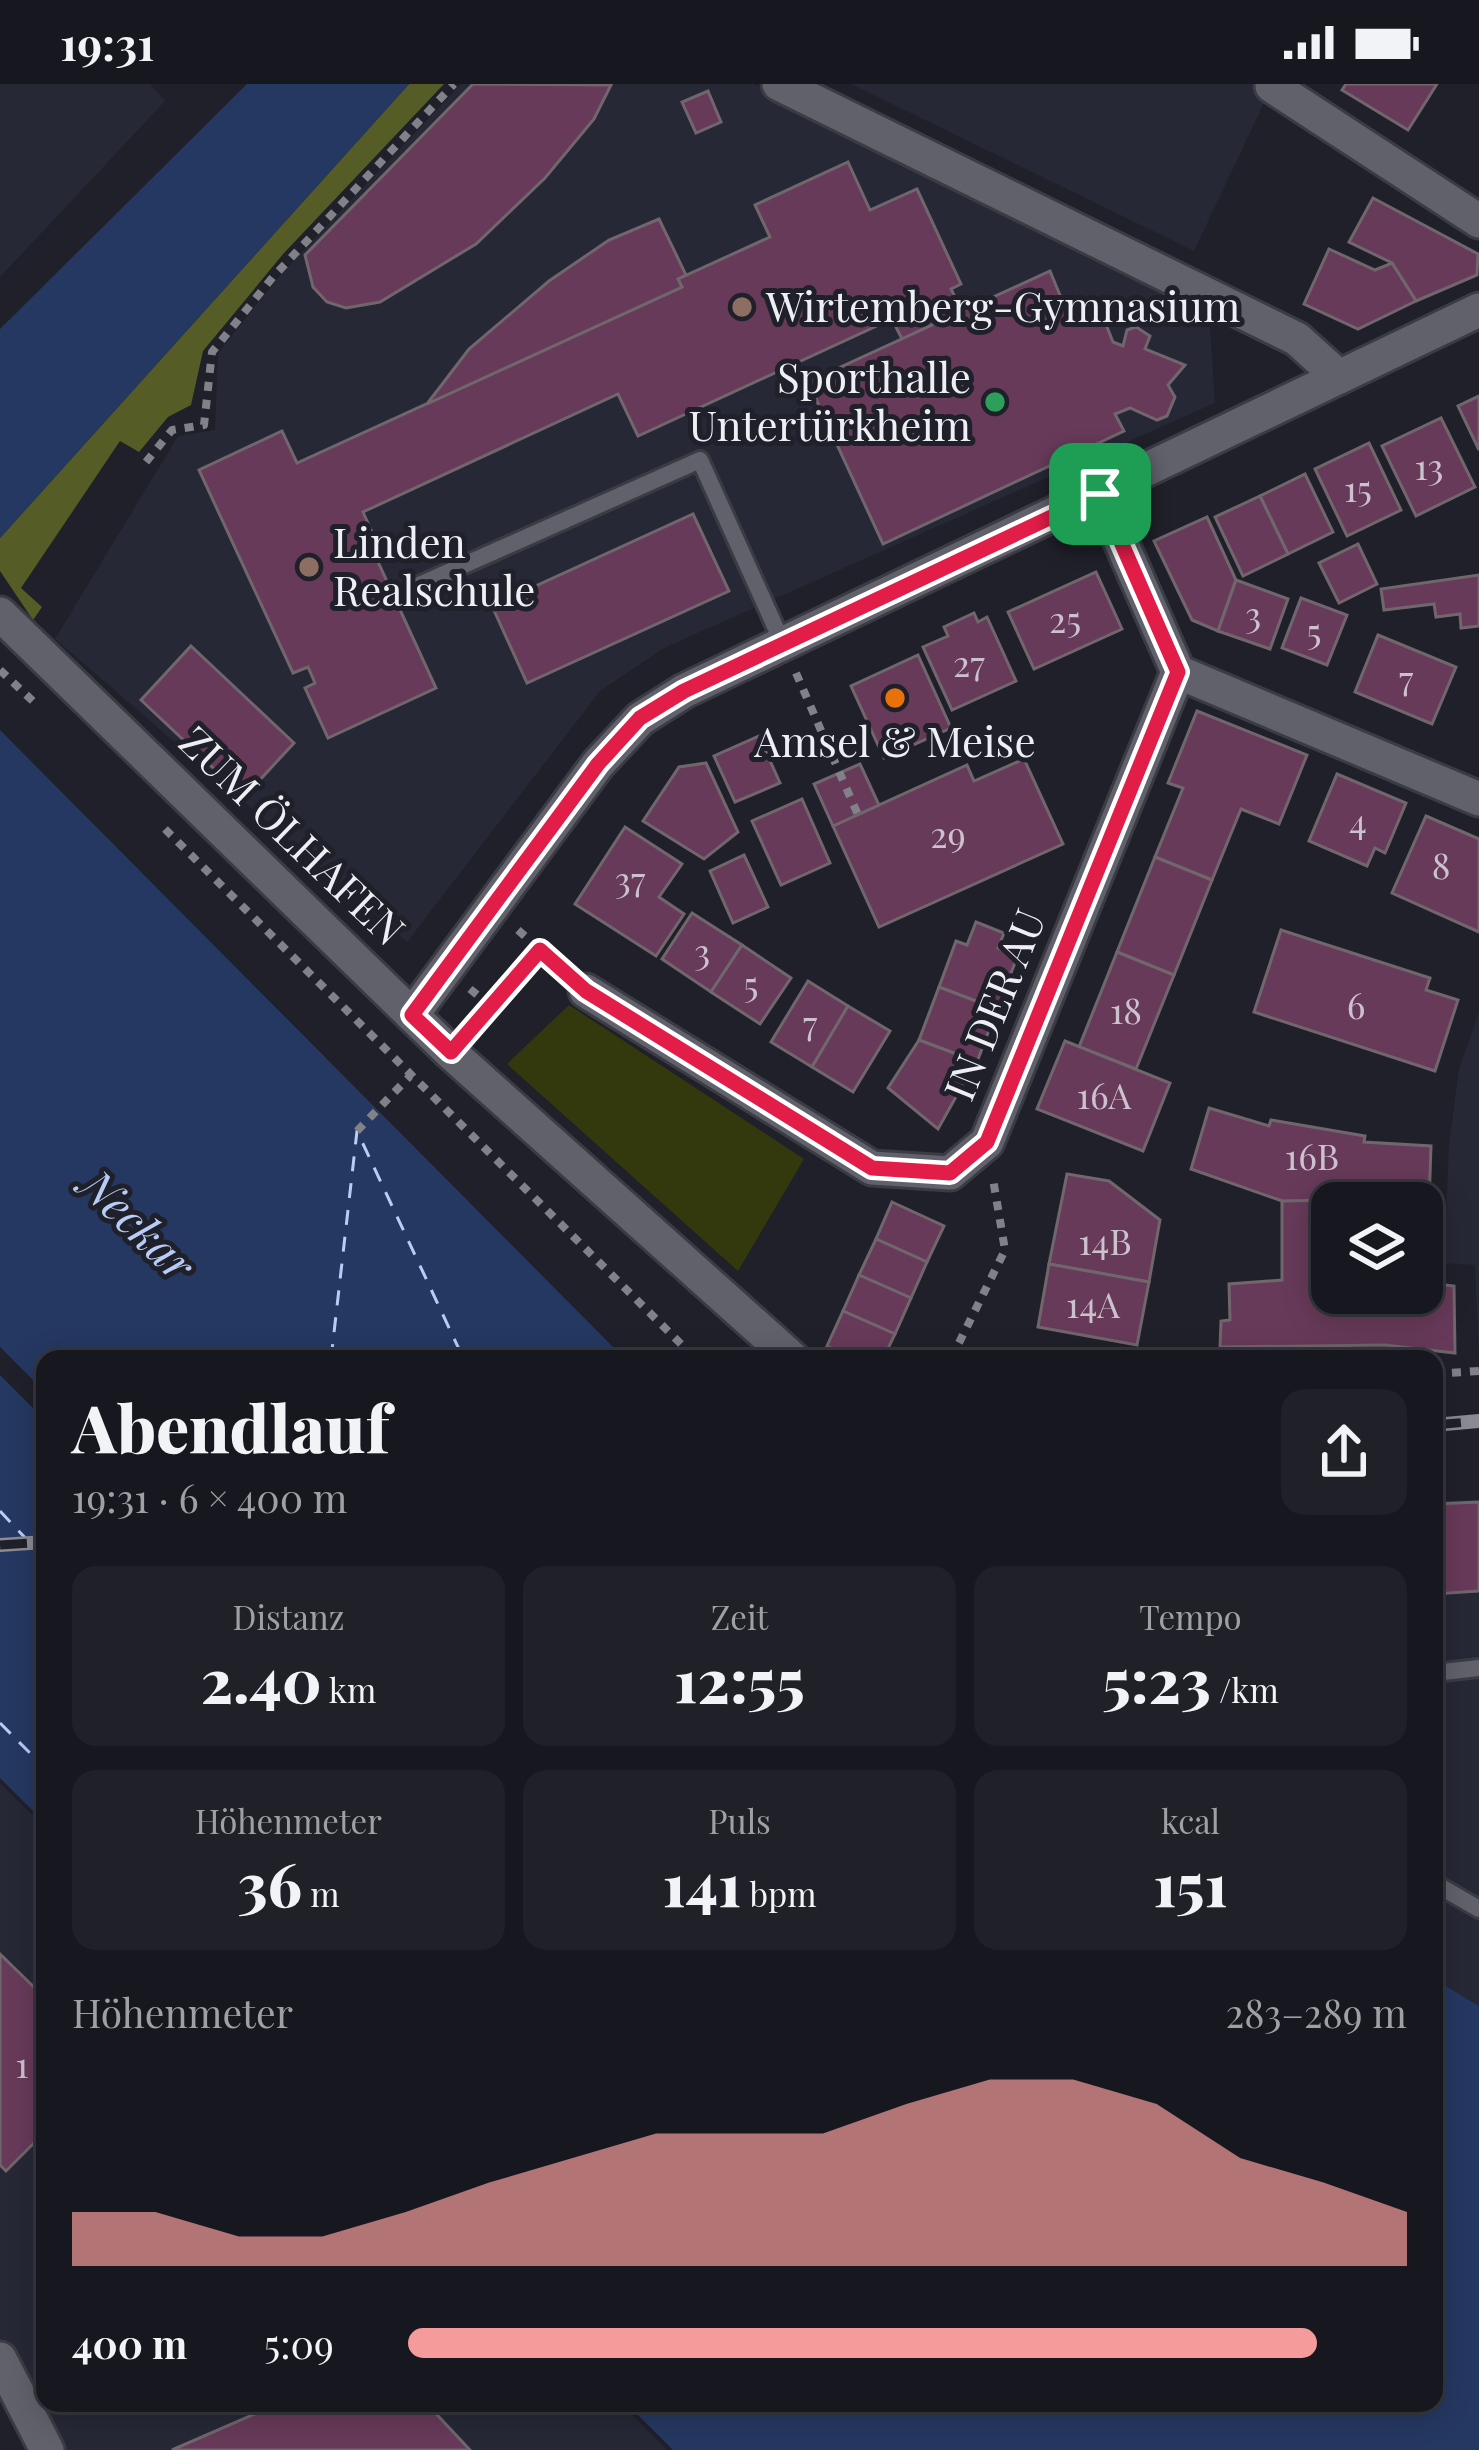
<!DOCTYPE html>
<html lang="de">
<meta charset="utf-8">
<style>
:root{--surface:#17181f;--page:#202128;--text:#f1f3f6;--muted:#9ea0a4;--line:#36373d;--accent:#f59b9b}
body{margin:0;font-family:"Playfair Display",serif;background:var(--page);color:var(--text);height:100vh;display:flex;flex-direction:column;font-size:45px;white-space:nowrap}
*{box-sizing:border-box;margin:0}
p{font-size:39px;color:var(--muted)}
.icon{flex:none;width:66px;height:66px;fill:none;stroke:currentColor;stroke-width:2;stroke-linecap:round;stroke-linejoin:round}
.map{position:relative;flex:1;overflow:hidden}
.side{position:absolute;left:36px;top:1266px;width:1407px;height:1062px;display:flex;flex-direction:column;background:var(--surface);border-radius:24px;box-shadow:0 6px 30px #0003,0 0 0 3px var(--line)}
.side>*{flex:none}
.controls{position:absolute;left:1311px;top:1098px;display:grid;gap:24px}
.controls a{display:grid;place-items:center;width:132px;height:132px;border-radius:24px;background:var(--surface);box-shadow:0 6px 30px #0003,0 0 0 3px var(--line);font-size:60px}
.pin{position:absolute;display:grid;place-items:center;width:102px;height:102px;color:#fff;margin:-51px;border-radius:24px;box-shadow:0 6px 18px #0006}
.round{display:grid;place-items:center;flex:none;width:126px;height:126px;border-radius:24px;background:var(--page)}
.headline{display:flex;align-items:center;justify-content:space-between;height:204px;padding:0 36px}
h1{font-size:66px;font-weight:800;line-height:90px}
.metrics{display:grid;grid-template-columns:repeat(3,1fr);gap:18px;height:204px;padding:12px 36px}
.metrics div{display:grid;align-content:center;border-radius:24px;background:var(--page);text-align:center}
.metrics b{font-size:60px;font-weight:800}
.metrics small{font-size:33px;font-weight:400}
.metrics p{font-size:33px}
.chart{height:336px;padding:24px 36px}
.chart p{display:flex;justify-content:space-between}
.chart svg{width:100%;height:216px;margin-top:12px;fill:var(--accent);opacity:.7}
ul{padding:0 36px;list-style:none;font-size:39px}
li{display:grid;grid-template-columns:192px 144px 1fr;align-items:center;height:90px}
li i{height:30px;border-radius:15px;background:var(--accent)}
.status{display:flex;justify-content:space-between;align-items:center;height:84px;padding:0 60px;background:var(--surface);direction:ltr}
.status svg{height:33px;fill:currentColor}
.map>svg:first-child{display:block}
</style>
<div class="status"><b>19:31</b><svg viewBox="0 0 49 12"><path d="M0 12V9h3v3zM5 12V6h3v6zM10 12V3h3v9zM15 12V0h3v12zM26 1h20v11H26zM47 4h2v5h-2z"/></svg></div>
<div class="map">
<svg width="1479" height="2366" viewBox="0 0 1479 2366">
<rect width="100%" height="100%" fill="#1f2029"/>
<g fill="#262836">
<path d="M0 0H150L165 17 0 193Z"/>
<path d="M461 0H754L1209 228 1215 319 664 564 600 607 407 858 55 555 178 352 215 346 218 269 281 190Z"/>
<path d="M851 0H1273L1194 167Z"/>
<path d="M1479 928V1273L1475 1181 1444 1179 1449 1062 1459 985Z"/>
<path d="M1479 1416V1922L1434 1895V1417Z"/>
<path d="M0 1699 45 1744V2319H620L667 2366H30L0 2307Z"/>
</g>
<path fill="#34390d" d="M569 921 804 1075 738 1187 507 980Z"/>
<path fill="#555c26" d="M409 0H444L284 169 203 267 191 321 168 333 139 368 120 357 21 504 42 523 33 536 0 487V454Z"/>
<g fill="#253861">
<path d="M247 0H409L0 454V245Z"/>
<path d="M0 646 625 1275H45V1308L0 1263Z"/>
<path d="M0 1291 45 1336V1739L0 1694Z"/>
<path d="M1434 1895 1479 1922V2366H673L626 2319H1434Z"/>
</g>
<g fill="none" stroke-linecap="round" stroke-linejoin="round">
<g stroke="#b7ccf7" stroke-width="3" stroke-dasharray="15 12" stroke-linecap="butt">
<path d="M331 1275 357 1047 458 1263 470 1275"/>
<path d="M0 1427 45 1475"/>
<path d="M0 1639 45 1684"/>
</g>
</g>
<g fill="#673a59" stroke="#70666c" stroke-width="3">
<path d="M473 0 611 1 594 35 545 94 476 160 380 218 346 224 327 218 313 203 305 171Z"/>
<path d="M1346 0H1437L1408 46 1342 6Z"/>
<path d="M708 7 721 38 696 49 682 18Z"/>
<path d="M848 78 870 126 917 105 961 200 951 205 962 227 902 255 892 235 638 352 618 310 363 428 379 464 373 467 436 604 328 654 305 604 315 599 308 583 293 589 199 386 282 347 297 379 682 203 678 195 770 153 755 121Z"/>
<path d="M1373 114 1478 170 1477 191 1416 217 1392 179 1349 158Z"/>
<path d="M659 135 686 191 678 195 682 203 427 320 469 265 549 197 609 156Z"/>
<path d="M1329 165 1375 186 1392 179 1416 217 1358 245 1304 220Z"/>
<path d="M1050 187 1072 240 1101 228 1113 258 1123 262 1127 246 1136 243 1150 252 1145 265 1185 281 1168 301 1175 313 1167 332 1157 336 1130 324 1115 330 1124 347 883 460 808 298Z"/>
<path d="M1479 312V366L1458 322Z"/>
<path d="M1441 334 1475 403 1416 432 1382 362Z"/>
<path d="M1369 359 1401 426 1347 452 1315 385Z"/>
<path d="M1305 390 1333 448 1288 470 1260 412Z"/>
<path d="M1260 412 1288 470 1243 492 1215 433Z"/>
<path d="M693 430 729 507 527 599 492 522Z"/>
<path d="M1207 433 1236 496 1218 547 1192 536 1154 457Z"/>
<path d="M1358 460 1377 500 1339 519 1319 479Z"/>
<path d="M1096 488 1122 545 1034 585 1008 528Z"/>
<path d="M1479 491V542L1461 544 1460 530 1436 533 1434 520 1384 526 1381 505Z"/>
<path d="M1236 496 1288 515 1270 565 1218 547Z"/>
<path d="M1301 514 1347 531 1327 581 1282 564Z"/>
<path d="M974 529 978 538 987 533 1016 597 952 626 923 563 948 552 944 543Z"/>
<path d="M1378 551 1456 583 1432 640 1355 608Z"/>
<path d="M191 562 294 659 244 713 141 616Z"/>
<path d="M918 571 951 644 884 674 851 602Z"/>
<path d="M1197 627 1307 671 1279 740 1241 725 1212 796 1155 773 1183 704 1168 699Z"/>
<path d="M759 652 780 699 735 718 714 672Z"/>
<path d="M1024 675 1063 760 879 843 833 742 967 681 974 697Z"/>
<path d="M706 679 738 748 704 775 643 737 679 683Z"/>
<path d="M860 680 879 721 833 742 814 700Z"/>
<path d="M1337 690 1406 719 1385 769 1375 764 1367 782 1309 757Z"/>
<path d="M802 715 830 779 781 801 752 737Z"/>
<path d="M1426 732 1479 755V848L1392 809Z"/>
<path d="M625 743 682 780 659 813 684 830 656 872 575 820Z"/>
<path d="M744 771 768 823 733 839 710 787Z"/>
<path d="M1155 773 1212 796 1174 891 1117 868Z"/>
<path d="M692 829 742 861 711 908 662 875Z"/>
<path d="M976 838 1004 849 998 864 1018 871 997 925 939 903 956 857 967 861Z"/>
<path d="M1281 846 1430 894 1426 906 1458 916 1435 987 1254 928Z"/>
<path d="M742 861 791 894 760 940 711 908Z"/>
<path d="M1117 868 1174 891 1136 985 1079 963Z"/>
<path d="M808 897 848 922 812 983 771 958Z"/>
<path d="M939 903 997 925 977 978 919 956Z"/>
<path d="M848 922 890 947 853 1008 812 983Z"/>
<path d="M919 956 962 972 958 989 966 995 938 1045 888 1004Z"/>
<path d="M1065 957 1170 999 1143 1067 1037 1025Z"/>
<path d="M1209 1024 1269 1042 1271 1036 1365 1052 1364 1058 1431 1062 1429 1121 1282 1117 1191 1085Z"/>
<path d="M1067 1090 1109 1097 1160 1136 1149 1198 1049 1180Z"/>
<path d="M1336 1116 1332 1209H1422V1198L1454 1202 1455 1269 1385 1261 1220 1263 1221 1237 1230 1236 1229 1200 1282 1196V1117Z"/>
<path d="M892 1118 944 1142 927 1178 876 1155Z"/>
<path d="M876 1155 927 1178 911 1214 859 1191Z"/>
<path d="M1049 1180 1149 1198 1137 1261 1038 1243Z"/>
<path d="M859 1191 911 1214 895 1250 843 1227Z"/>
<path d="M843 1227 895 1250 883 1275H855L827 1262Z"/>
<path d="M1479 1418V1507L1434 1510V1420Z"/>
<path d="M0 1870 45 1914V2048L6 2087 0 2081Z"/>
<path d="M280 2319H426L470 2366H172Z"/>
</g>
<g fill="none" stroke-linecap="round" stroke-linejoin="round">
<defs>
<g id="lane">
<path d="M417 502 700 376 783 560"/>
<path d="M1434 1589 1479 1584"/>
<path d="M1434 1799 1479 1825"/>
</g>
<g id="street">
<path d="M779 0 1297 255 1339 293"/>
<path d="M1272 2 1479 137"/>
<path d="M1100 410 1178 588 1479 715"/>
<path d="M0 530 450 968 793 1275"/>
<path d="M586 907 872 1084 950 1089 987 1058 1178 588"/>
<path d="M412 931 598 680 640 635 684 607 1479 226"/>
<path d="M0 2275 47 2366"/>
</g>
</defs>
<use href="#lane" stroke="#3b3c43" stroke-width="22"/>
<use href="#street" stroke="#3b3c43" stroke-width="39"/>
<g stroke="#818289" stroke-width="8" stroke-dasharray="9 9" stroke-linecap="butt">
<path d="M146 378 172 346 204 341 212 268 273 193 454 0"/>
<path d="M0 586 38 622"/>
<path d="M796 589 858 731"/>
<path d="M165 745 696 1275"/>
<path d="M518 846 561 884"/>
<path d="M470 905 492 923"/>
<path d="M473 945 540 866"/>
<path d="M357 1047 410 992"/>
<path d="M951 1275 1005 1166 993 1095"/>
<path d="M1434 1290 1479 1287"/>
</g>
<use href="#lane" stroke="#60616b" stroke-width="16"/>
<use href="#street" stroke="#60616b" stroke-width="33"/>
<defs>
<g id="rail">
<path d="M1434 1341 1479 1337"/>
<path d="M0 1461 45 1458"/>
</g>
</defs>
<use href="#rail" stroke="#8a8b93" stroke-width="14"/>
<use href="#rail" stroke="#1f2029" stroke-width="9" stroke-dasharray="27" stroke-linecap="butt"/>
</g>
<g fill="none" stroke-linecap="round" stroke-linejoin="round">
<defs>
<path id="route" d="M1100 410 1178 588 987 1058 950 1089 872 1084 586 907 540 866 451 968 412 931 598 680 640 634 684 607Z"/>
</defs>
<use href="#route" stroke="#fff" stroke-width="24"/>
<use href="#route" stroke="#e11d48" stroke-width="15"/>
</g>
<g fill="#8d6e63" stroke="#1f2029" stroke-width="4.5">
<circle cx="742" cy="223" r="12"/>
<circle cx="309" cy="483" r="12"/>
</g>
<circle fill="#2e9e5b" stroke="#1f2029" stroke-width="4.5" cx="995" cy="318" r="12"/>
<circle fill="#e8710a" stroke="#1f2029" stroke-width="4.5" cx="895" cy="614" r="12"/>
<g text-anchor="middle" stroke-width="10" stroke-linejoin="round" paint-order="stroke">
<g font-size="36" fill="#ccc2ce">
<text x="1429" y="396">13</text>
<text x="1358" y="418">15</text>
<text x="1253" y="544">3</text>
<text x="1065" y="549">25</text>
<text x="1314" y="561">5</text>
<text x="969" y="593">27</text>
<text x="1406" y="608">7</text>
<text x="1358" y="751">4</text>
<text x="948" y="764">29</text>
<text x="1441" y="795">8</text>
<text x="630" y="809">37</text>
<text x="702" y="881">3</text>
<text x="751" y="914">5</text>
<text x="1356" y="935">6</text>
<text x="1126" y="940">18</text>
<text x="810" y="953">7</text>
<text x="1104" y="1025">16A</text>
<text x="1312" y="1086">16B</text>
<text x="1105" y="1171">14B</text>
<text x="1093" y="1234">14A</text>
<text x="22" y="1994">1</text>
</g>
<g font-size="42" fill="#eeeff5" stroke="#1f2029" text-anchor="start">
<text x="766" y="238">Wirtemberg-Gymnasium</text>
<text x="971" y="309" text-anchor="end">Sporthalle<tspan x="971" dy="48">Untertürkheim</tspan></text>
<text x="333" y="474">Linden<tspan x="333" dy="48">Realschule</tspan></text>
<text x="895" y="673" text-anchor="middle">Amsel &amp; Meise</text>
</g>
<g font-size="42" fill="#eeeff5" stroke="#1f2029">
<text transform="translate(292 752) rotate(44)" y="15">ZUM ÖLHAFEN</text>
<text transform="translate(995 921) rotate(-68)" y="15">IN DER AU</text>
</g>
<g font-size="45" font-style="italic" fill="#b7ccf7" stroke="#1f2029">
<text transform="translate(137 1141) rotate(44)" y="16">Neckar</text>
</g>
</g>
</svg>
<div class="controls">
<a><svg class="icon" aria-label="layers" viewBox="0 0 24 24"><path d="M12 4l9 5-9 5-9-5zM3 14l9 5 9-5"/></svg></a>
</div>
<div class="pin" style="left:1100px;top:410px;background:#1e9e55"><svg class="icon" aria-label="arrive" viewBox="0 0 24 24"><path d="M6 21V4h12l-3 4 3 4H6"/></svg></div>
<section class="side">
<div class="headline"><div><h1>Abendlauf</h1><p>19:31 · 6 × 400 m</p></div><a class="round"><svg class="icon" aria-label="share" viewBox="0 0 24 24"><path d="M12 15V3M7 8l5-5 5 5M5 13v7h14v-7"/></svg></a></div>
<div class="metrics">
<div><p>Distanz</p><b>2.40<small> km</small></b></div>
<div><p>Zeit</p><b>12:55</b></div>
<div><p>Tempo</p><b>5:23<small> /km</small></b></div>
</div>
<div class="metrics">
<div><p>Höhenmeter</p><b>36<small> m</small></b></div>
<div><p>Puls</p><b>141<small> bpm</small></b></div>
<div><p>kcal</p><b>151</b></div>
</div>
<div class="chart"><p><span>Höhenmeter</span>283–289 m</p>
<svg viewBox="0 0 160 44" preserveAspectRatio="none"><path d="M0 44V33L10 33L20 38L30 38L40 33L50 27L60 22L70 17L80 17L90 17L100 11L110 6L120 6L130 11L140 22L150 27L160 33V44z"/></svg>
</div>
<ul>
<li><b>400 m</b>5:09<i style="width:91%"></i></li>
</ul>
</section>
</div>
